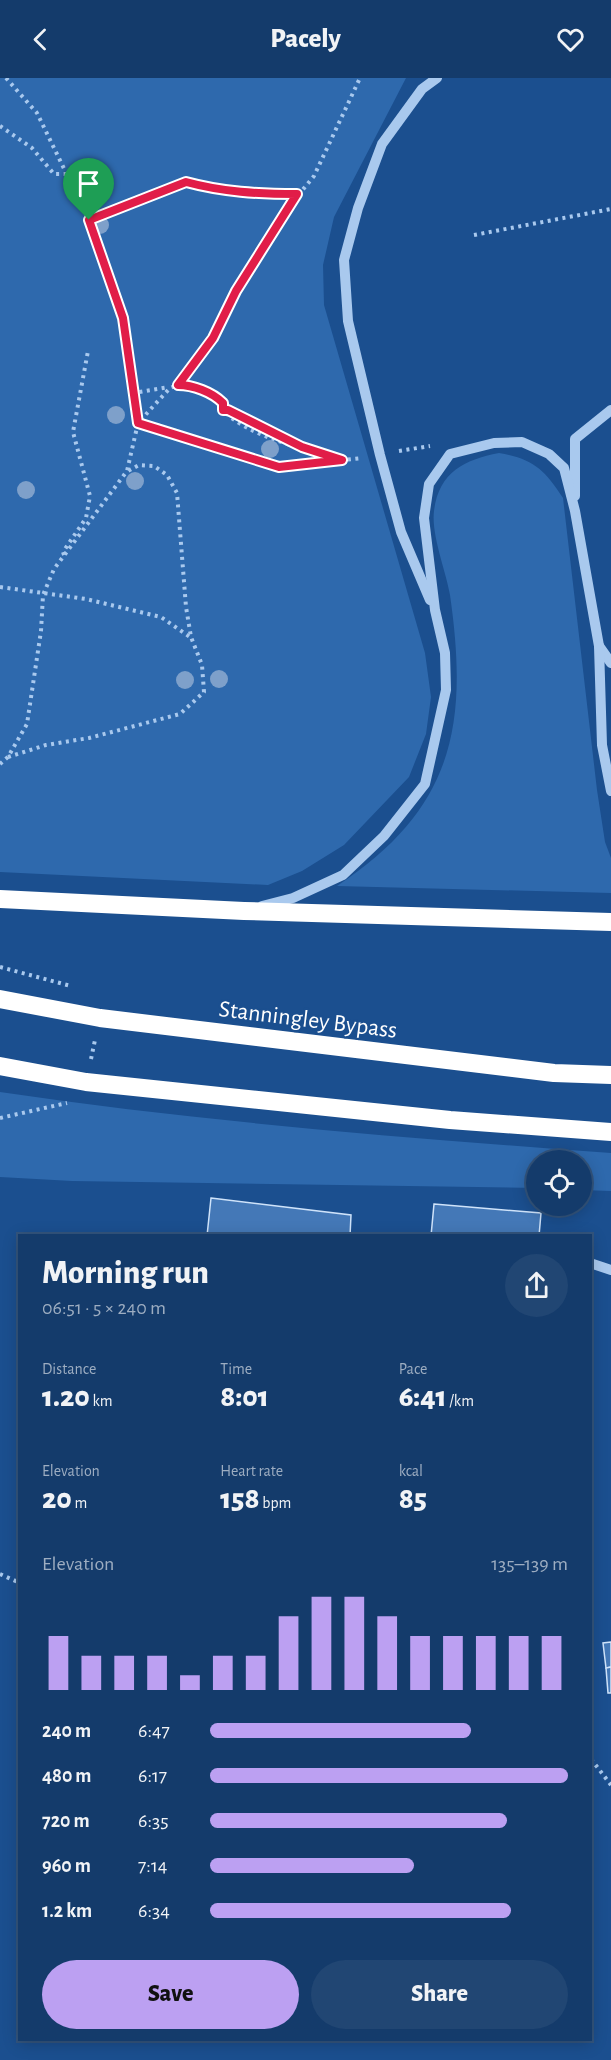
<!DOCTYPE html>
<meta charset="utf-8">
<style>
:root{--surface:#143b6b;--page:#214673;--text:#f1f3f6;--muted:#9dadc1;--line:#33557e;--accent:#bca0f2}
body{margin:0;font-family:"Alegreya Sans",sans-serif;background:var(--page);color:var(--text);height:100vh;display:flex;flex-direction:column;font-size:22px;white-space:nowrap}
*{box-sizing:border-box;margin:0}
p{font-size:20px;color:var(--muted)}
.icon{flex:none;width:33px;height:33px;fill:none;stroke:currentColor;stroke-width:2;stroke-linecap:round;stroke-linejoin:round}
.map{position:relative;flex:1;overflow:hidden}
.side{position:absolute;left:18px;top:1156px;width:574px;height:807px;display:flex;flex-direction:column;background:var(--surface);border-radius:0px;box-shadow:0 3px 15px #0003,0 0 0 2px var(--line)}
.side>*{flex:none}
.fabs{position:absolute;left:526px;top:1072px;display:grid;gap:12px}
.fabs a{display:grid;place-items:center;width:66px;height:66px;border-radius:50%;background:var(--surface);box-shadow:0 3px 15px #0003,0 0 0 2px var(--line);font-size:30px}
.pin{position:absolute;display:grid;place-items:center;width:51px;height:51px;color:#fff;margin:-62px -26px;border-radius:50% 50% 50% 0;rotate:-45deg;box-shadow:0 0 6px #0007}
.pin .icon{rotate:45deg}
.round{display:grid;place-items:center;flex:none;width:63px;height:63px;border-radius:32px;background:var(--page)}
.summary{display:flex;align-items:center;justify-content:space-between;height:102px;padding:0 24px}
h1{font-size:33px;font-weight:800;line-height:45px}
.stats{display:grid;grid-template-columns:repeat(3,1fr);gap:9px;height:102px;padding:6px 24px}
.stats div{display:grid;align-content:center}
.stats b{font-size:30px;font-weight:800}
.stats small{font-size:16px;font-weight:400}
.stats p{font-size:16px}
.chart{height:168px;padding:12px 24px}
.chart p{display:flex;justify-content:space-between}
.chart svg{width:100%;height:108px;margin-top:6px;stroke:var(--accent);stroke-width:6}
.button{display:flex;gap:12px;margin-top:auto;padding:12px 24px}
.button a{flex:1;height:69px;border-radius:36px;background:var(--accent);color:#111;font-size:24px;font-weight:800;line-height:69px;text-align:center}
.button a+a{background:var(--page);color:var(--text)}
ul{padding:0 24px;list-style:none;font-size:20px}
li{display:grid;grid-template-columns:96px 72px 1fr;align-items:center;height:45px}
li i{height:15px;border-radius:8px;background:var(--accent)}
header{display:flex;justify-content:space-between;align-items:center;height:78px;padding:0 24px;background:var(--surface);font-size:27px;font-weight:800}
.map>svg:first-child{display:block}
</style>
<header><svg class="icon" aria-label="back" viewBox="0 0 24 24"><path d="M15 5l-7 7 7 7"/></svg>Pacely<svg class="icon" aria-label="heart" viewBox="0 0 24 24"><path d="M12 20l-8-8c-3-5 5-10 8-4 3-6 11-1 8 4z"/></svg></header>
<div class="map">
<svg width="611" height="1982" viewBox="0 0 611 1982">
<rect width="100%" height="100%" fill="#1b4f8f"/>
<g fill="#2e69ad">
<path d="M0 0H406L334 139 323 187 324 227 425 575 431 619 426 656 409 699 344 767 302 793 268 807 0 794Z"/>
<path d="M499 375C533 381 544 391 563 420L597 712 605 764 611 780V815L337 808C453 731 469 649 450 517 446 493 431 457 434 433 439 394 464 382 499 375Z"/>
<path d="M0 1014C203 1044 407 1060 611 1075V1113L582 1112V1083H537V1110L72 1103 0 1099Z"/>
</g>
<g fill="#4478b7" stroke="#cfe3fa" stroke-width="1.5">
<path d="M211 1120 351 1137 350 1158H207Z"/>
<path d="M434 1126 541 1135 539 1158H431Z"/>
<path d="M611 1564V1589L606 1590 603 1565Z"/>
<path d="M611 1589V1615H608L606 1590Z"/>
</g>
<g fill="none" stroke-linecap="round" stroke-linejoin="round">
<g stroke="#a9c9ee" stroke-width="4" stroke-dasharray="3 4.5" stroke-linecap="butt">
<path d="M6 0 37 35 89 142 123 240 138 345 279 389 362 380"/>
<path d="M0 48 32 70 54 96H66"/>
<path d="M89 142 186 104 216 112 255 116H296"/>
<path d="M474 157 611 131"/>
<path d="M179 307C194 307 212 315 223 325V332C248 359 304 370 339 382"/>
<path d="M134 319 139 314 169 309"/>
<path d="M224 332H228L290 363"/>
<path d="M399 373 430 368"/>
<path d="M64 477 63 474 86 440 90 418 73 354 88 273"/>
<path d="M0 509 86 521 161 539 190 559"/>
<path d="M8 679 46 667 89 660 180 636 204 614 202 587 191 559 186 529 177 415 167 397 154 388 139 387 128 393"/>
<path d="M0 686 8 679 27 646 41 553 43 517 54 491 127 393 138 345 170 310 178 307 213 260 236 213 282 137 314 98 360 0"/>
<path d="M0 889 71 908"/>
<path d="M91 981 95 962"/>
<path d="M0 1040 67 1025"/>
<path d="M0 1496 20 1505"/>
<path d="M591 1681 611 1707"/>
</g>
<g stroke="#a9c9ee" stroke-width="10">
<path d="M575 418V361L611 332"/>
<path d="M430 522 401 454 380 377 348 243 344 182 358 130 382 66 422 11 437 0"/>
<path d="M599 568 611 585"/>
<path d="M262 828 293 820 343 797 384 758 425 706 446 612 445 575 435 532 424 440 429 406 450 376 494 365 522 364 549 376 564 390 575 433 599 568 602 667 611 713"/>
<path d="M593 1186 611 1192"/>
</g>
<g stroke="#fff" stroke-width="18">
<path d="M0 821 244 833 611 844"/>
<path d="M0 921 100 940 554 995 611 997"/>
<path d="M0 988 86 1004 450 1042 611 1054"/>
</g>
</g>
<g fill="#7ea0ca">
<circle cx="100" cy="147" r="9"/>
<circle cx="116" cy="337" r="9"/>
<circle cx="270" cy="371" r="9"/>
<circle cx="135" cy="403" r="9"/>
<circle cx="26" cy="412" r="9"/>
<circle cx="219" cy="601" r="9"/>
<circle cx="185" cy="602" r="9"/>
</g>
<g fill="none" stroke-linecap="round" stroke-linejoin="round">
<defs>
<path id="route" d="M186 104C223 114 258 116 297 116L236 213 213 260 178 307C193 307 212 314 223 325V332H228L302 369 342 382 279 389 138 345 123 240 89 142Z"/>
</defs>
<use href="#route" stroke="#fff" stroke-width="12"/>
<use href="#route" stroke="#e11d48" stroke-width="8"/>
</g>
<g text-anchor="middle" stroke-width="4.5" stroke-linejoin="round" paint-order="stroke">
<g font-size="24" fill="#fff" stroke="#1b4f8f">
<text transform="translate(308 941) rotate(7)" y="8">Stanningley Bypass</text>
</g>
</g>
</svg>
<div class="fabs">
<a><svg class="icon" aria-label="locate" viewBox="0 0 24 24"><circle cx="12" cy="12" r="6"/><path d="M12 2v4M12 18v4M2 12h4M18 12h4"/></svg></a>
</div>
<div class="pin" style="left:89px;top:142px;background:#1e9e55"><svg class="icon" aria-label="arrive" viewBox="0 0 24 24"><path d="M6 21V4h12l-3 4 3 4H6"/></svg></div>
<section class="side">
<div class="summary"><div><h1>Morning run</h1><p>06:51 · 5 × 240 m</p></div><a class="round"><svg class="icon" aria-label="share" viewBox="0 0 24 24"><path d="M12 15V3M7 8l5-5 5 5M5 13v7h14v-7"/></svg></a></div>
<div class="stats">
<div><p>Distance</p><b>1.20<small> km</small></b></div>
<div><p>Time</p><b>8:01</b></div>
<div><p>Pace</p><b>6:41<small> /km</small></b></div>
</div>
<div class="stats">
<div><p>Elevation</p><b>20<small> m</small></b></div>
<div><p>Heart rate</p><b>158<small> bpm</small></b></div>
<div><p>kcal</p><b>85</b></div>
</div>
<div class="chart"><p><span>Elevation</span>135–139 m</p>
<svg viewBox="0 0 160 44" preserveAspectRatio="none"><path d="M5 44V22M15 44V30M25 44V30M35 44V30M45 44V38M55 44V30M65 44V30M75 44V14M85 44V6M95 44V6M105 44V14M115 44V22M125 44V22M135 44V22M145 44V22M155 44V22"/></svg>
</div>
<ul>
<li><b>240 m</b>6:47<i style="width:73%"></i></li>
<li><b>480 m</b>6:17<i style="width:100%"></i></li>
<li><b>720 m</b>6:35<i style="width:83%"></i></li>
<li><b>960 m</b>7:14<i style="width:57%"></i></li>
<li><b>1.2 km</b>6:34<i style="width:84%"></i></li>
</ul>
<div class="button"><a>Save</a><a>Share</a></div>
</section>
</div>
